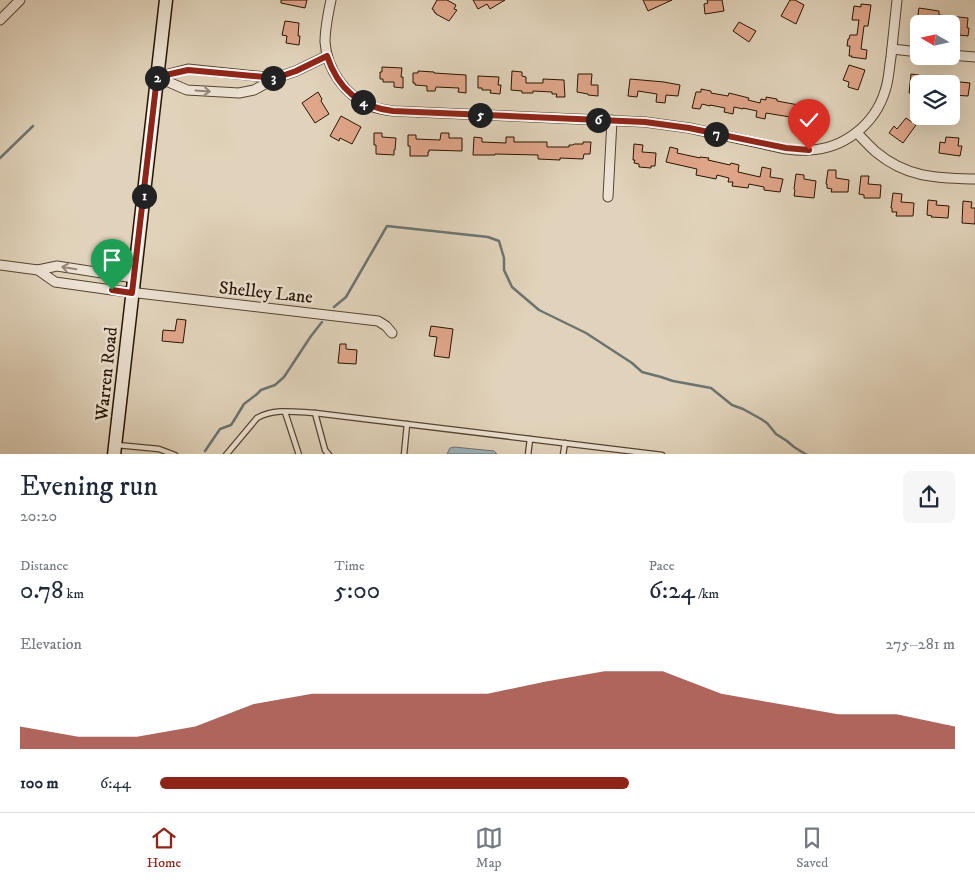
<!DOCTYPE html>
<meta charset="utf-8">
<style>
:root{--surface:#fff;--page:#f6f6f7;--text:#1f2937;--muted:#747a83;--line:#e0e1e3;--accent:#8f2418}
body{margin:0;font-family:"IM FELL DW Pica",serif;background:var(--page);color:var(--text);height:100vh;display:flex;flex-direction:column;font-size:19px;white-space:nowrap}
*{box-sizing:border-box;margin:0}
p{font-size:16px;color:var(--muted)}
.icon{flex:none;width:28px;height:28px;fill:none;stroke:currentColor;stroke-width:2;stroke-linecap:round;stroke-linejoin:round}
.map{position:relative;height:454px;overflow:hidden}
.drawer{display:flex;flex-direction:column;background:var(--surface);flex:1}
.drawer>*{flex:none}
.needle{width:32px;rotate:279deg}
.buttons{position:absolute;left:910px;top:15px;display:grid;gap:10px}
.buttons a{display:grid;place-items:center;width:50px;height:50px;border-radius:8px;background:var(--surface);box-shadow:0 5px 20px #0002;font-size:25px}
.pin{position:absolute;display:grid;place-items:center;width:42px;height:42px;color:#fff;margin:-51px -21px;border-radius:50% 50% 50% 0;rotate:-45deg;box-shadow:0 0 5px #0007}
.pin .icon{rotate:45deg}
.km{position:absolute;width:25px;height:25px;margin:-12px;border-radius:50%;background:#222;color:#fff;font-size:14px;line-height:25px;text-align:center}
.round{display:grid;place-items:center;flex:none;width:52px;height:52px;border-radius:8px;background:var(--page)}
.overview{display:flex;align-items:center;justify-content:space-between;height:85px;padding:0 20px}
h1{font-size:28px;font-weight:600;line-height:38px}
.stats{display:grid;grid-template-columns:repeat(3,1fr);gap:8px;height:85px;padding:5px 20px}
.stats div{display:grid;align-content:center}
.stats b{font-size:25px;font-weight:600}
.stats small{font-size:14px;font-weight:400}
.stats p{font-size:14px}
.chart{height:140px;padding:10px 20px}
.chart p{display:flex;justify-content:space-between}
.chart svg{width:100%;height:90px;margin-top:5px;fill:var(--accent);opacity:.7}
ul{padding:0 20px;list-style:none;font-size:16px}
li{display:grid;grid-template-columns:80px 60px 1fr;align-items:center;height:38px}
li i{height:12px;border-radius:6px;background:var(--accent)}
.menu{display:flex;justify-content:space-around;align-items:center;height:70px;border-top:1px solid var(--line);background:var(--surface);font-size:14px;color:var(--muted)}
.menu a{display:grid;justify-items:center;gap:2px}
.menu .selected{color:var(--accent)}
.map>svg:first-child{display:block}
</style>
<div class="map">
<svg width="975" height="455" viewBox="0 0 975 455">
<rect width="100%" height="100%" fill="#e1d3bb"/>
<filter id="stains"><feTurbulence type="fractalNoise" baseFrequency=".004" numOctaves="4"/><feColorMatrix values="0 0 0 0 .2 0 0 0 0 .09 0 0 0 0 .02 0 0 0 .5 -.17"/></filter>
<radialGradient id="worn" r=".72"><stop offset=".6" stop-color="#630" stop-opacity="0"/><stop offset="1" stop-color="#630" stop-opacity=".3"/></radialGradient>
<path fill="#9ab4bc" stroke="#6c7471" d="M454 447 494 451 497 454H447L450 448Z"/>
<g fill="none" stroke-linecap="round" stroke-linejoin="round">
<g stroke="#6c7471" stroke-width="2.5">
<path d="M0 158 33 126"/>
<path d="M334 307 346 297 387 226 488 237 499 241 504 258V270L512 287 539 310 586 333 632 363 642 372 661 377 673 381 711 388 732 405 743 409 761 419 767 423 776 434 787 441 794 447 807 455"/>
<path d="M205 451 220 429 231 425 233 422 244 404 257 394 261 390 275 385 284 377 311 336 322 322"/>
</g>
</g>
<g fill="#e0a68a" stroke="#281401">
<path d="M281 0H307L305 8 281 3Z"/>
<path d="M437 0H447L456 5 454 9 457 10 449 21 436 14V13L434 12V10L432 9Z"/>
<path d="M473 0H505L490 9 487 4 478 9Z"/>
<path d="M643 0H672L648 11Z"/>
<path d="M707 0H722L724 11 705 14 704 4 708 3Z"/>
<path d="M790 0H795L804 5 796 24 781 16Z"/>
<path d="M861 4 871 5 868 26H864L861 49 867 50 866 59 851 57 852 56H849L850 46H847L848 39H849L850 35H857L859 20H852L854 6 861 7Z"/>
<path d="M919 8 939 11V15L968 18 967 28H969L968 36 959 35 960 33 951 32V24H929L917 21Z"/>
<path d="M285 21 299 23 298 36H300L299 45 286 43 287 36 282 35Z"/>
<path d="M739 22 756 31 749 42 733 31Z"/>
<path d="M849 65 865 70 858 90 848 87 849 82 843 80Z"/>
<path d="M382 67 402 68 401 77H403V88L394 87V82H383V79H380V72H382Z"/>
<path d="M418 71 434 72V73L466 75V93L458 92 459 88 436 87 435 91H427V86L415 85V83H413V73H418Z"/>
<path d="M512 71 522 72V76L526 77V83H543V79L564 80 565 97H556L557 94H552V92L533 91V93H522V91L511 90Z"/>
<path d="M578 74H592L591 85H598V96L588 95V94L577 92Z"/>
<path d="M911 74 919 75V94L909 93Z"/>
<path d="M478 76 499 77 498 85H501L500 94 490 93 491 90H482V88H478Z"/>
<path d="M630 79 664 82 680 85 678 96 666 95 665 103 656 102 657 94 638 91 637 97 628 96Z"/>
<path d="M951 81 970 83 968 96 953 95 954 89H951Z"/>
<path d="M701 89 711 91V93L728 96 729 93 749 98 748 100 760 103 761 99 766 100V97L777 99V101L804 106V109L808 110V114H809L806 129 797 127 798 121 789 119 790 117 766 113 765 119 756 117 757 111 743 108V109L734 107 733 114 724 112 725 108 710 105V106L702 104 700 109 692 108 696 92H701Z"/>
<path d="M318 92 322 99 321 101 329 114 315 123 302 103Z"/>
<path d="M341 116 361 127 352 144 340 138 339 141 330 136Z"/>
<path d="M906 118 916 125 903 143 889 133 894 126 897 129Z"/>
<path d="M374 133H382V137L396 138 395 150H394V155L376 154V145H374Z"/>
<path d="M441 133H449V138H462V151L429 150V152H428V156H410V146H408V135H416V139L440 140Z"/>
<path d="M474 137 482 138V142L506 143V137H514V142H547V147H569V145H573L574 144H583V142H591L590 154H584L583 159 560 158V160L538 159V155L495 154V155H473Z"/>
<path d="M946 137 959 138 958 146H962L960 156 939 153 940 142 945 143Z"/>
<path d="M634 144 643 145 642 152 656 153 655 166H651V168L639 167V164L634 163 635 160H633Z"/>
<path d="M670 147 678 149 677 153 700 158V157L709 158 708 160 730 165 731 163 739 165 738 172 760 177 762 167 771 169 770 177 783 179 780 192 764 190V187L749 184 748 188 732 186 733 182H728L729 178 717 175 716 179 696 175 697 169 666 162Z"/>
<path d="M828 170H836V178L849 180 848 192H831L832 189 827 188V184H826Z"/>
<path d="M796 174 804 175V179L816 181 814 198 794 196 795 190 794 189Z"/>
<path d="M861 176H869L868 184 881 185 880 198H864V195L859 194Z"/>
<path d="M893 193 902 194 901 202 914 203 913 216H896L897 212H892V208H891Z"/>
<path d="M928 200 937 201 936 205 949 206 948 218 931 217 932 216 927 215Z"/>
<path d="M963 201 972 202 971 208H975V224L962 223Z"/>
<path d="M177 319 186 320 183 343 162 341 163 330 175 331Z"/>
<path d="M431 326 453 329 449 358 434 356 437 337 429 336Z"/>
<path d="M340 344H346V349L357 350 356 364 338 363Z"/>
</g>
<g fill="none" stroke-linecap="round" stroke-linejoin="round">
<defs>
<g id="lane">
<path d="M285 412 299 455"/>
<path d="M315 413 325 450 329 455"/>
<path d="M117 445 159 449 175 455"/>
<path d="M226 455 257 418C274 408 296 412 315 413L662 455"/>
<path d="M404 455 407 424"/>
<path d="M528 455 530 439"/>
<path d="M563 455 565 443"/>
</g>
<g id="street">
<path d="M331 0C328 14 325 28 325 42 327 70 345 95 370 106 378 109 385 110 393 111L645 122 689 128 786 149C794 150 802 151 809 150 844 149 875 124 885 91 889 80 889 68 891 57 893 38 895 19 897 0"/>
<path d="M0 20 20 0"/>
<path d="M892 49 919 52"/>
<path d="M951 55 975 57"/>
<path d="M157 77 187 90 239 93 254 90 276 78 296 71 327 56"/>
<path d="M157 77 188 69 276 78"/>
<path d="M857 133C863 139 869 146 876 152 907 178 937 178 975 179"/>
<path d="M608 197 612 120"/>
<path d="M0 265 38 270 57 266 134 278"/>
<path d="M38 270 55 282 112 290 378 321 386 326 392 333"/>
</g>
<path id="secondary" d="M114 455 166 0"/>
</defs>
<use href="#lane" stroke="#564430" stroke-width="7"/>
<use href="#street" stroke="#564430" stroke-width="11"/>
<use href="#secondary" stroke="#281401" stroke-width="15"/>
<use href="#lane" stroke="#ece2d3" stroke-width="4.5"/>
<use href="#street" stroke="#ece2d3" stroke-width="9"/>
<use href="#secondary" stroke="#ece2d3" stroke-width="12"/>
</g>
<defs><path id="oneway-shaft" d="M-6 0H5M1.5-3L5.5 0L1.5 3" fill="none" stroke-width="1.6" stroke-linecap="round" stroke-linejoin="round" transform="scale(1.25)"/></defs>
<g stroke="#948574">
<use href="#oneway-shaft" transform="translate(203 91) rotate(4)"/>
<use href="#oneway-shaft" transform="translate(69 268) rotate(-171)"/>
</g>
<g fill="none" stroke-linecap="round" stroke-linejoin="round">
<defs>
<path id="route" d="M112 290 132 293 157 77 188 70 276 78 296 71 327 56C338 89 359 107 393 111L645 122 689 128 786 148 809 150"/>
</defs>
<use href="#route" stroke="#fff" stroke-width="10"/>
<use href="#route" stroke="#8f2418" stroke-width="6"/>
</g>
<g text-anchor="middle" stroke-width="5" stroke-linejoin="round" paint-order="stroke">
<g font-size="18" fill="#281401" stroke="#ece2d3">
<text transform="translate(266 292) rotate(6)" y="6">Shelley Lane</text>
<text transform="translate(106 374) rotate(-84)" y="6">Warren Road</text>
</g>
</g>
<rect width="100%" height="100%" filter="url(#stains)"/>
<rect width="100%" height="100%" fill="url(#worn)"/>
</svg>
<div class="buttons">
<a><svg class="needle" viewBox="-14 -14 28 28"><path d="M0-13l5 13h-10z" fill="#e53935"/><path d="M0 13l5-13h-10z" fill="#747a83"/></svg></a>
<a><svg class="icon" aria-label="layers" viewBox="0 0 24 24"><path d="M12 4l9 5-9 5-9-5zM3 14l9 5 9-5"/></svg></a>
</div>
<div class="pin" style="left:112px;top:290px;background:#1e9e55"><svg class="icon" aria-label="arrive" viewBox="0 0 24 24"><path d="M6 21V4h12l-3 4 3 4H6"/></svg></div>
<div class="pin" style="left:809px;top:150px;background:#d93025"><svg class="icon" aria-label="check" viewBox="0 0 24 24"><path d="M5 12l5 5 9-10"/></svg></div>
<b class="km" style="left:144px;top:196px">1</b>
<b class="km" style="left:157px;top:78px">2</b>
<b class="km" style="left:273px;top:78px">3</b>
<b class="km" style="left:363px;top:102px">4</b>
<b class="km" style="left:480px;top:115px">5</b>
<b class="km" style="left:598px;top:120px">6</b>
<b class="km" style="left:716px;top:134px">7</b>
</div>
<section class="drawer">
<div class="overview"><div><h1>Evening run</h1><p>20:20</p></div><a class="round"><svg class="icon" aria-label="share" viewBox="0 0 24 24"><path d="M12 15V3M7 8l5-5 5 5M5 13v7h14v-7"/></svg></a></div>
<div class="stats">
<div><p>Distance</p><b>0.78<small> km</small></b></div>
<div><p>Time</p><b>5:00</b></div>
<div><p>Pace</p><b>6:24<small> /km</small></b></div>
</div>
<div class="chart"><p><span>Elevation</span>275–281 m</p>
<svg viewBox="0 0 160 44" preserveAspectRatio="none"><path d="M0 44V33L10 38L20 38L30 33L40 22L50 17L60 17L70 17L80 17L90 11L100 6L110 6L120 17L130 22L140 27L150 27L160 33V44z"/></svg>
</div>
<ul>
<li><b>100 m</b>6:44<i style="width:59%"></i></li>
</ul>
</section>
<nav class="menu">
<a class="selected"><svg class="icon" aria-label="home" viewBox="0 0 24 24"><path d="M3 11l9-7 9 7M6 9v11h12V9"/></svg>Home</a>
<a><svg class="icon" aria-label="map" viewBox="0 0 24 24"><path d="M3 6l6-2 6 2 6-2v14l-6 2-6-2-6 2zM9 4v14M15 6v14"/></svg>Map</a>
<a><svg class="icon" aria-label="saved" viewBox="0 0 24 24"><path d="M7 4h10v16l-5-4-5 4z"/></svg>Saved</a>
</nav>
